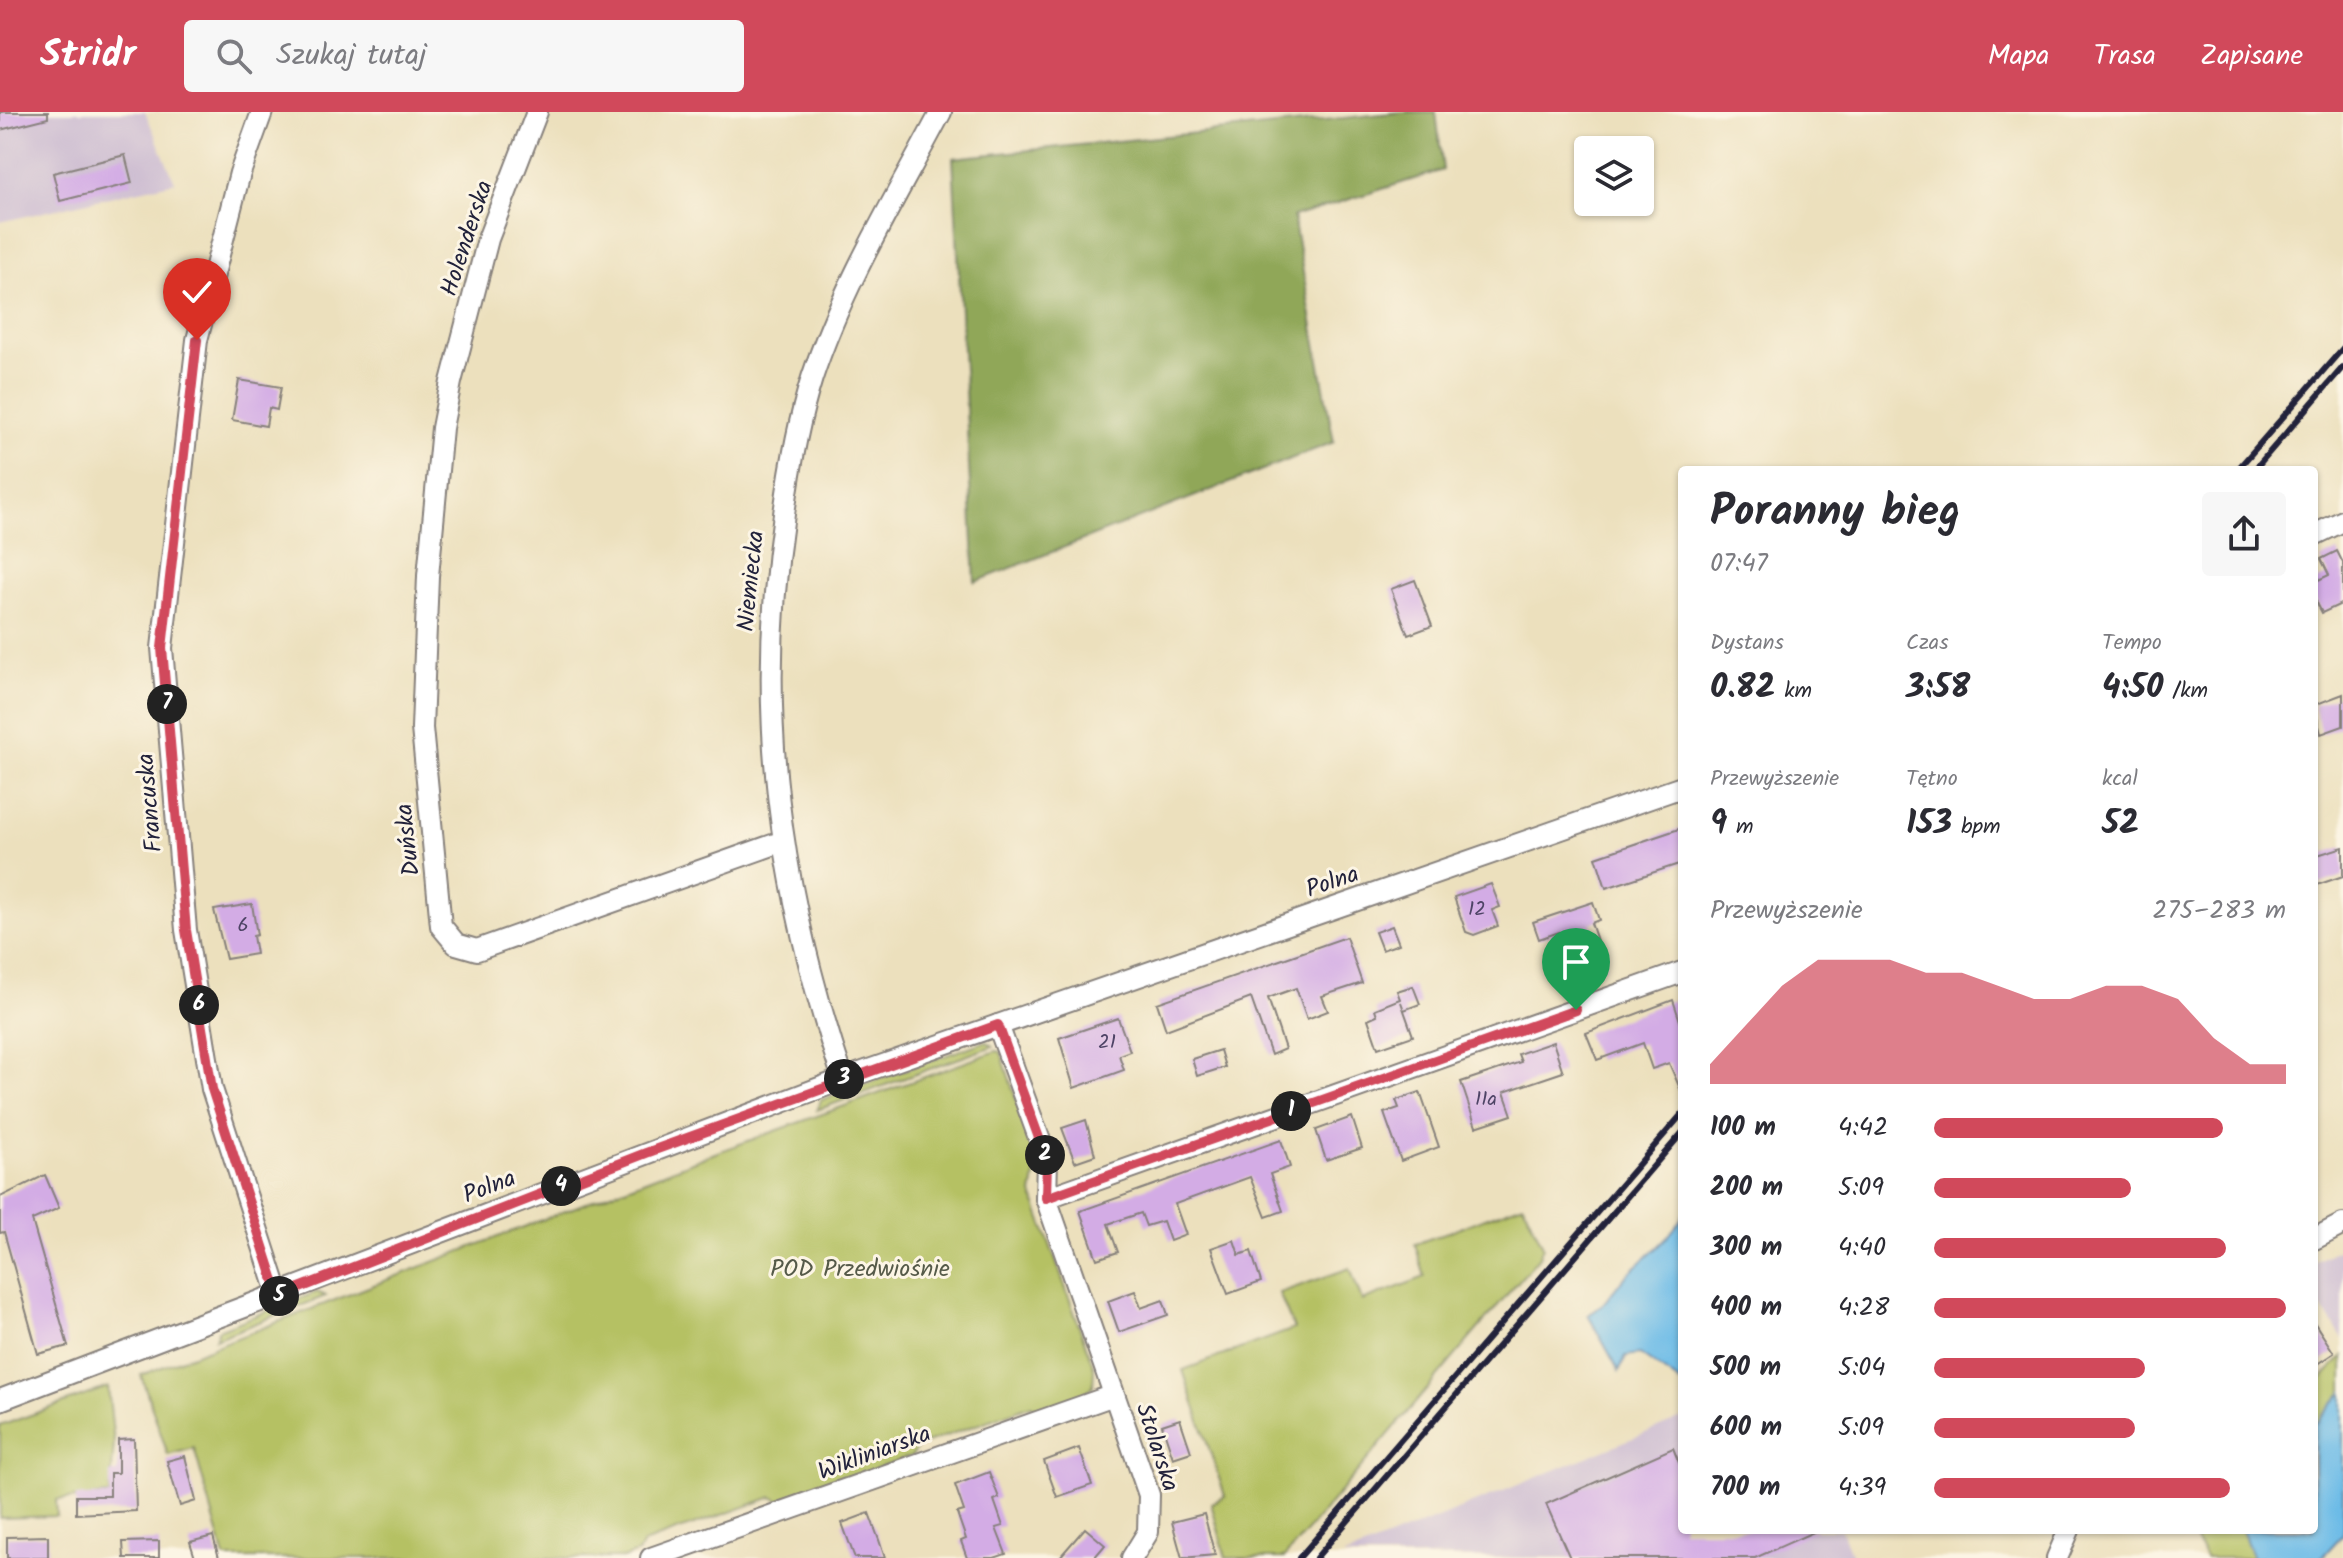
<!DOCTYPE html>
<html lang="pl">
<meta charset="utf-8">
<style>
:root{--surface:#fff;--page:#f7f7f7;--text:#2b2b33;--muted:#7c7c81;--accent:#d1495b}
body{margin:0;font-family:Kalam,sans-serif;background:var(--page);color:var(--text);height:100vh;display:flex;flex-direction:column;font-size:30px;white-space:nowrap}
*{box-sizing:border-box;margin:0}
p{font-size:26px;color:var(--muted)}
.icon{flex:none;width:44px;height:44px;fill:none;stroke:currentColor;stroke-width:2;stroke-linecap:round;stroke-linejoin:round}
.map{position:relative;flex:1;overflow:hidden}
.side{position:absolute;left:1678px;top:354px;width:640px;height:1068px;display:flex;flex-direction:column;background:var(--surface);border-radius:8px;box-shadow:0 2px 6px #0004}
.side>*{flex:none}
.controls{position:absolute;left:1574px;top:24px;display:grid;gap:16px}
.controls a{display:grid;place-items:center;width:80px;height:80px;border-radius:8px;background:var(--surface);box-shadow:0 2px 6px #0004;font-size:40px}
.pin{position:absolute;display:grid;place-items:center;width:68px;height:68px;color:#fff;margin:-82px -34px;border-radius:50% 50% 50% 0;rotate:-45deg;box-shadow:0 0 8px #0007}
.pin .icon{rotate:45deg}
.km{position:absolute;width:40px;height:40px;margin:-20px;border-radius:50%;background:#222;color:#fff;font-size:22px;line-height:40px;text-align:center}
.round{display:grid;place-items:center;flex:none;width:84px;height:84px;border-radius:8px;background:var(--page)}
.summary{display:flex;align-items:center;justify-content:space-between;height:136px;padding:0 32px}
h1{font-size:44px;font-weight:600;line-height:60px}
.figures{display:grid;grid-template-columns:repeat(3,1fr);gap:12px;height:136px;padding:8px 32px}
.figures div{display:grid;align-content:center}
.figures b{font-size:34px;font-weight:600}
.figures small{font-size:22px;font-weight:400}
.figures p{font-size:22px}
.chart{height:224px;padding:16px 32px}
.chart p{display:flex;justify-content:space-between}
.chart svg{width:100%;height:144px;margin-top:8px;fill:var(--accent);opacity:.7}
ul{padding:0 32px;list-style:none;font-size:26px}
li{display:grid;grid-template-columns:128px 96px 1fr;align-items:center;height:60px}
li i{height:20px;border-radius:10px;background:var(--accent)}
header{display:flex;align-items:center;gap:48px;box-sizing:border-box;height:112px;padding:0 40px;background:var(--accent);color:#fff}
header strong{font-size:38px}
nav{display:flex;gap:44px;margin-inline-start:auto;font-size:28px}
.search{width:560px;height:72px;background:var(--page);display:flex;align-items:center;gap:20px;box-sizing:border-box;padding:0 28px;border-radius:8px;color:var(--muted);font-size:30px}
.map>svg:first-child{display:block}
</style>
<header>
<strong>Stridr</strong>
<div class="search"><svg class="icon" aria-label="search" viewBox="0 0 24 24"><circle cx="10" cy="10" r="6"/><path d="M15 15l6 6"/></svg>Szukaj tutaj</div>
<nav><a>Mapa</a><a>Trasa</a><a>Zapisane</a></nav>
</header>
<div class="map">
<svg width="2343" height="1446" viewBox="0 0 2343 1446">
<rect width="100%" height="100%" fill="#fcf5e5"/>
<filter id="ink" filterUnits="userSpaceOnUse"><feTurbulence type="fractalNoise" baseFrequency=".0125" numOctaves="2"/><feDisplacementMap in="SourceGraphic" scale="16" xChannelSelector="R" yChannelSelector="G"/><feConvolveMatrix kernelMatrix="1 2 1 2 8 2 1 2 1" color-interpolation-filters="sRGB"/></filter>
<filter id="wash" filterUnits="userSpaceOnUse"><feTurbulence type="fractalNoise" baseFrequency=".006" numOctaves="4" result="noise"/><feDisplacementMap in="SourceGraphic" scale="32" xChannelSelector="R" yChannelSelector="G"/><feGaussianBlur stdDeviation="1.8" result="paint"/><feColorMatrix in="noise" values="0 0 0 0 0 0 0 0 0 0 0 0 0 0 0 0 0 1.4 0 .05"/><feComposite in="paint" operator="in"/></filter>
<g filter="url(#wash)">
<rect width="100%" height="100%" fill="#ece0bd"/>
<g fill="#cebed2">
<path d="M0 0H145L175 70 0 110Z"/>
<path d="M2343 1135V1227L2314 1183V1150Z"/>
<path d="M1682 1306V1418H1841L1853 1446 1342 1445Z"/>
</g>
<g fill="#b5c163" stroke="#6c724f" stroke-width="2">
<path d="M986 929 993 934 817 998 821 988Z"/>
<path d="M996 939 1001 940 1037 1053 1032 1082 1094 1256 1093 1274 1082 1284 1041 1298 1031 1293 918 1334 912 1344 782 1391 772 1385 643 1431 638 1441 624 1446H225L194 1336 168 1343 141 1263 715 1041Z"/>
<path d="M1523 1092 1543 1134 1539 1145 1284 1446H1226L1211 1391 1225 1384 1183 1258 1294 1217 1279 1181 1350 1156 1362 1189 1425 1165 1415 1132Z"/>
<path d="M317 1180 326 1184 215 1227 218 1218Z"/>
<path d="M2343 1244V1280L2314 1313V1275Z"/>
<path d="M108 1275 114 1331 110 1383 56 1388 57 1404 0 1406V1314Z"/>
<path d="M2197 1418H2242L2253 1446H2206L2193 1424Z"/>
</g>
<path fill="#90a759" stroke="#59644a" stroke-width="2" d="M1402 0H1436L1443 58 1293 105 1334 330 975 470 953 46Z"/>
<g fill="#6cbbe7" stroke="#476e91" stroke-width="2">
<path d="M1682 1105V1272L1640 1242 1626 1244 1619 1259 1588 1203C1605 1194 1608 1184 1620 1171 1640 1147 1664 1136 1682 1105Z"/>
<path d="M2343 1280V1422L2321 1446H2253L2242 1418H2314V1313Z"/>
</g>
<g id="blocks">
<g fill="#d3ace5">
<path d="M0 0H48V6L0 18Z"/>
<path d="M125 43 132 71 60 89 53 61Z"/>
<path d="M239 268 281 275 277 298 269 296 266 314 232 308Z"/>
<path d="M2337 439 2343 451V491L2322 501 2314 485V470L2329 463 2321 447Z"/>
<path d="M1415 468 1432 514 1408 523 1391 477Z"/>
<path d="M2343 582V614L2321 622 2314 593Z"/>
<path d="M1682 716V751L1606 776 1596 745Z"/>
<path d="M2343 735V764L2314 774V744Z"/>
<path d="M1491 772 1500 795 1492 798 1498 814 1474 823 1466 820 1454 785Z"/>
<path d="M1593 790 1599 808 1591 811 1606 855 1574 866 1559 820 1539 827 1533 810Z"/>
<path d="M252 792 257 823 253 824 256 842 226 847 214 798Z"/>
<path d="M1392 814 1399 832 1382 838 1375 820Z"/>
<path d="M1346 825 1362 871 1322 884 1328 899 1307 907 1296 876 1268 886 1285 937 1271 943 1251 886 1166 918 1157 891Z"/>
<path d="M1413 874 1420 892 1404 898 1401 890 1413 924 1378 936 1368 907 1377 903 1375 897 1400 887 1397 879Z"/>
<path d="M1673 888 1682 915V981L1669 951 1652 957 1643 931 1597 948 1586 921Z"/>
<path d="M1118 906 1130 939 1119 943 1124 958 1074 976 1059 926Z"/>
<path d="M1553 930 1563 960 1504 980 1512 1003 1476 1015 1461 970 1521 950 1518 942Z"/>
<path d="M1220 938 1225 955 1197 964 1192 947Z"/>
<path d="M1420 980 1439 1035 1401 1049 1384 1001 1399 996 1396 988Z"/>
<path d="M1352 1005 1362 1036 1326 1048 1316 1018Z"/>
<path d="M1086 1008 1095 1043 1075 1050 1062 1016Z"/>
<path d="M1281 1028 1290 1055 1270 1062 1283 1099 1266 1105 1250 1065 1175 1092 1186 1123 1170 1129 1163 1109 1146 1114 1141 1101 1108 1112 1118 1140 1097 1147 1080 1099Z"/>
<path d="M45 1063 59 1096 32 1108 68 1234 38 1242 4 1120 0 1121V1085Z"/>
<path d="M1234 1128 1239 1143 1251 1139 1261 1170 1228 1182 1211 1136Z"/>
<path d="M1135 1179 1141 1196 1163 1188 1168 1203 1119 1220 1108 1189Z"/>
<path d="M2314 1210 2334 1241 2314 1254Z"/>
<path d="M1180 1307 1191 1340 1173 1346 1162 1313Z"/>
<path d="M134 1327 136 1399 76 1402V1384H110V1361H118V1328Z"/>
<path d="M1079 1336 1092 1373 1057 1385 1044 1349Z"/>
<path d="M1673 1336 1682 1358V1418H1818L1755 1446H1570L1546 1392Z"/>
<path d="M185 1344 196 1389 180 1394 167 1349Z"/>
<path d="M989 1360 999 1386 994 1388 1003 1414 996 1416 1006 1442 994 1446H967L961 1429 966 1427 957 1401 964 1399 955 1373Z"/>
<path d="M869 1401 879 1428 885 1446H855L853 1441 842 1411Z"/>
<path d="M1204 1402 1215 1443 1182 1446 1172 1410Z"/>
<path d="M1085 1416 1105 1433 1094 1446H1059Z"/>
<path d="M48 1424V1446H7V1425Z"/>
<path d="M213 1424 219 1446H195L190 1430Z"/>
<path d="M159 1429V1446H124L123 1430Z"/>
</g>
</g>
</g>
<g filter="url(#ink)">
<use href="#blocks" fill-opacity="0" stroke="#87817c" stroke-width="2"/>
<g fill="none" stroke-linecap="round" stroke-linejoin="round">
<defs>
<g id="minor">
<path d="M262 0 240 61 197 228 162 536 186 818 212 977 279 1184"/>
<path d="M537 0 488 127 451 270 442 316 428 464 422 616 441 814 456 832 477 838 781 730"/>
<path d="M2314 423 2343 409"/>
<path d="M998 913 1047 1048 1046 1086 1149 1383 1148 1420 1132 1446"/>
<path d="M843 967C780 778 754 601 784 402 790 357 798 310 812 266 843 172 895 87 941 0"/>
<path d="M1046 1086 1682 860"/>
<path d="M2314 1127 2343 1112"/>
<path d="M0 1288 843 967 1682 675"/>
<path d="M651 1446 1114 1283"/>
<path d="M2057 1446 2069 1418"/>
</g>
</defs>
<use href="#minor" stroke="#87817c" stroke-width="24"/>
<use href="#minor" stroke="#fff" stroke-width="20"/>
<g stroke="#22223b" stroke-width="6">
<path d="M2237 358 2343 236"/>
<path d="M2254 358 2343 255"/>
<path d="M1299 1446 1682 1002"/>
<path d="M1316 1446 1682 1021"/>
</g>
</g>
</g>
<g fill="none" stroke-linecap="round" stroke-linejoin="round" filter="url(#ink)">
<defs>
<path id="route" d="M197 228 162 536 186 818 212 977 279 1184 646 1041 998 913 1047 1048 1046 1086 1576 898"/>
</defs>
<use href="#route" stroke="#fff" stroke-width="16"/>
<use href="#route" stroke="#d1495b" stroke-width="10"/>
</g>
<g text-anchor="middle" stroke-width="6" stroke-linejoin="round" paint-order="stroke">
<g font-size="20" fill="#4e4466">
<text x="1477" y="803">12</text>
<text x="243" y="819">6</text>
<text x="1107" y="936">21</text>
<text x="1486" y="993">11a</text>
</g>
<g font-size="24" fill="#22223b" stroke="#fcf5e5">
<text transform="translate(466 126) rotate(-72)" y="8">Holenderska</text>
<text transform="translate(750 469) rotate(-84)" y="8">Niemiecka</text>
<text transform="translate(149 691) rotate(-95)" y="8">Francuska</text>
<text transform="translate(407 728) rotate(-96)" y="8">Duńska</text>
<text transform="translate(1332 769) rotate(-19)" y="8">Polna</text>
<text transform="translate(489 1074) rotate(-21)" y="8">Polna</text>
<text transform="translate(1158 1335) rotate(72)" y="8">Stolarska</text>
<text transform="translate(874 1340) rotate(-20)" y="8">Wikliniarska</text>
</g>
<g font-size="24" fill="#555a49" stroke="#fcf5e5">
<text x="860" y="1164">POD Przedwiośnie</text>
</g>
</g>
</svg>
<div class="controls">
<a><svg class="icon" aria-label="layers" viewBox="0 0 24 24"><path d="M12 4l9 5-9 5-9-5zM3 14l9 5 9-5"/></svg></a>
</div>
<div class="pin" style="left:1576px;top:898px;background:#1e9e55"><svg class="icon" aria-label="arrive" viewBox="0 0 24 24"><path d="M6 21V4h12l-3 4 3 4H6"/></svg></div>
<div class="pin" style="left:197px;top:228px;background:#d93025"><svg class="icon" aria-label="check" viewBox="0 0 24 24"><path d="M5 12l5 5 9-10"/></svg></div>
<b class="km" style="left:1291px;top:999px">1</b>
<b class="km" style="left:1045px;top:1043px">2</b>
<b class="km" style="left:844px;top:967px">3</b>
<b class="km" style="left:561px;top:1074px">4</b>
<b class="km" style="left:279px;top:1184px">5</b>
<b class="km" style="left:199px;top:893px">6</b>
<b class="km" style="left:167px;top:592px">7</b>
<section class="side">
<div class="summary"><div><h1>Poranny bieg</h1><p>07:47</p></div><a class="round"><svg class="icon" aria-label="share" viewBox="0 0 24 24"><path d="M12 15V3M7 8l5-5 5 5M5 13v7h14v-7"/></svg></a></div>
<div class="figures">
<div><p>Dystans</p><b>0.82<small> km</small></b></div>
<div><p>Czas</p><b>3:58</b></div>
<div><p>Tempo</p><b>4:50<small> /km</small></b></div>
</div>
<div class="figures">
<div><p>Przewyższenie</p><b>9<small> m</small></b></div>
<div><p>Tętno</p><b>153<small> bpm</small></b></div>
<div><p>kcal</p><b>52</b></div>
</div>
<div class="chart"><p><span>Przewyższenie</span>275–283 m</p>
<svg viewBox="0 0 160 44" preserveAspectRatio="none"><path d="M0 44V38L10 26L20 14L30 6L40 6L50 6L60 10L70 10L80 14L90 18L100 18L110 14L120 14L130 18L140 30L150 38L160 38V44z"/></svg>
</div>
<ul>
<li><b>100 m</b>4:42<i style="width:82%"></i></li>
<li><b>200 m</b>5:09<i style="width:56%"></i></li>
<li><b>300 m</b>4:40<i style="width:83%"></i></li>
<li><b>400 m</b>4:28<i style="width:100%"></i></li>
<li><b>500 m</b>5:04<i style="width:60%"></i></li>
<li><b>600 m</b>5:09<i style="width:57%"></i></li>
<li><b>700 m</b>4:39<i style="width:84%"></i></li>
</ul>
</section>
</div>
